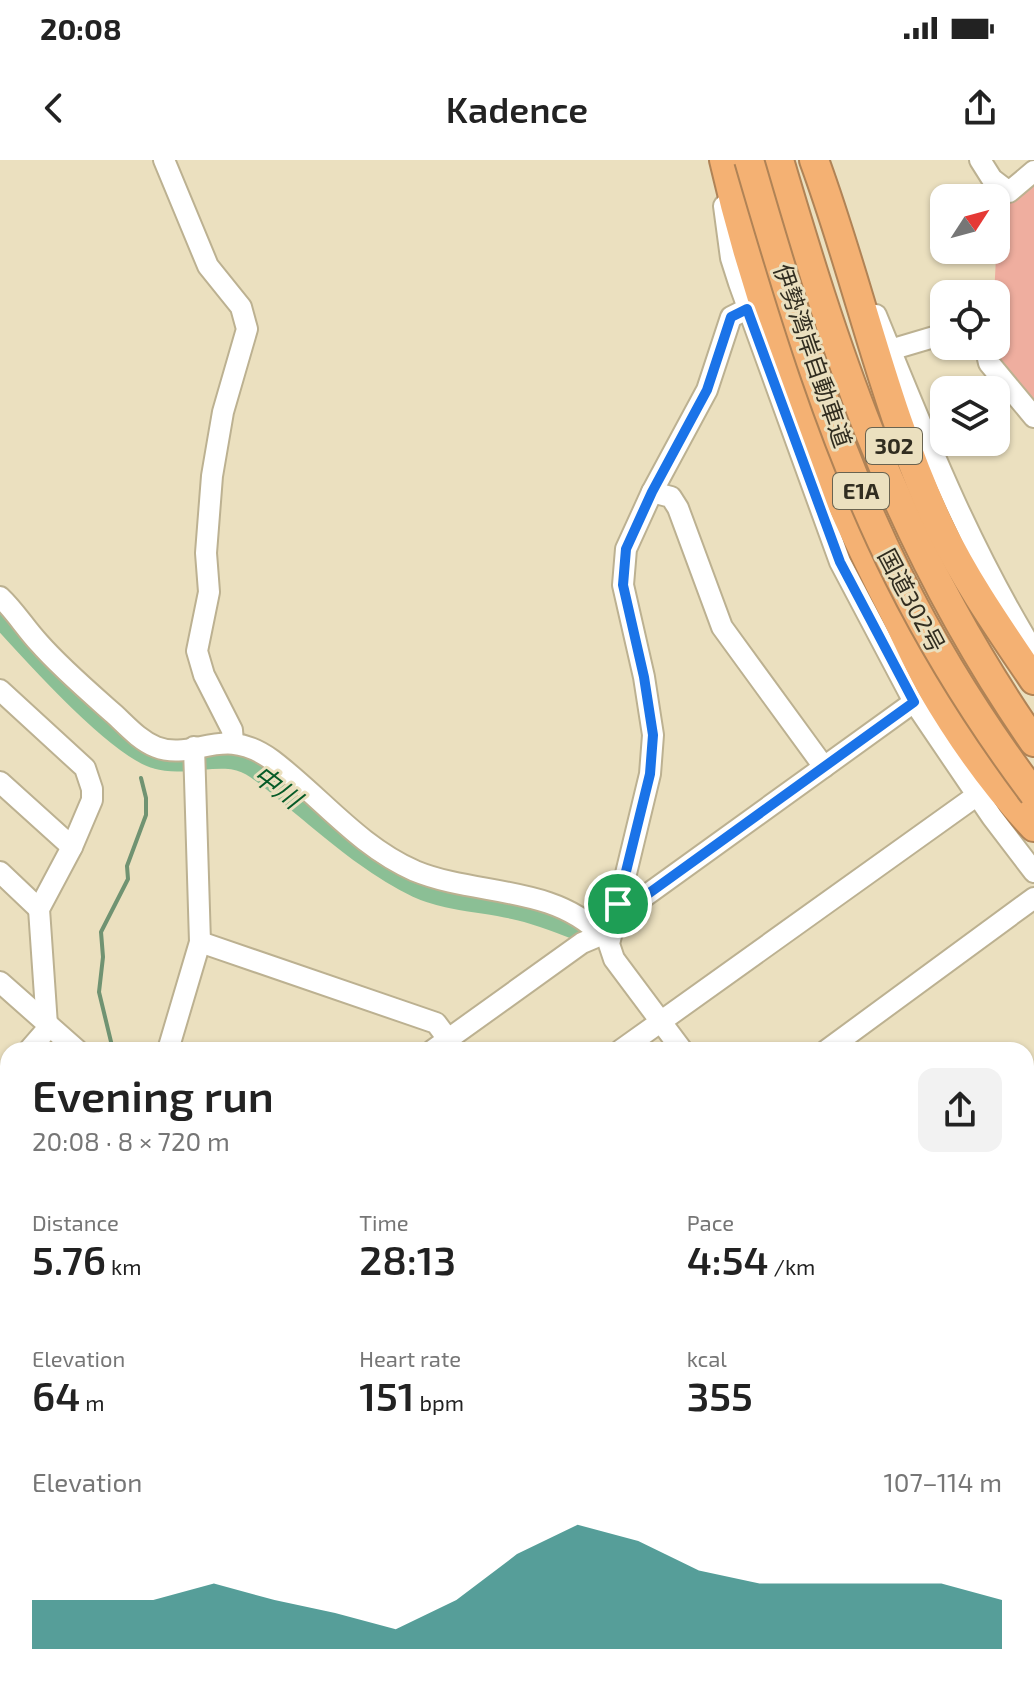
<!DOCTYPE html>
<meta charset="utf-8">
<style>
:root{--surface:#fff;--page:#f2f2f2;--text:#222;--muted:#767676;--accent:#0f766e}
body{margin:0;font-family:"Exo 2","Noto Sans JP",sans-serif;background:var(--page);color:var(--text);height:100vh;display:flex;flex-direction:column;font-size:30px;white-space:nowrap}
*{box-sizing:border-box;margin:0}
p{font-size:26px;color:var(--muted)}
.icon{flex:none;width:44px;height:44px;fill:none;stroke:currentColor;stroke-width:2;stroke-linecap:round;stroke-linejoin:round}
.map{position:relative;flex:1;overflow:hidden}
.details{position:absolute;left:0px;top:882px;width:1034px;height:650px;display:flex;flex-direction:column;background:var(--surface);border-radius:24px 24px 0 0;box-shadow:0 2px 6px #0004}
.details>*{flex:none}
.needle{width:52px;rotate:54deg}
.tools{position:absolute;left:930px;top:24px;display:grid;gap:16px}
.tools a{display:grid;place-items:center;width:80px;height:80px;border-radius:16px;background:var(--surface);box-shadow:0 2px 6px #0004;font-size:40px}
.pin{position:absolute;display:grid;place-items:center;width:68px;height:68px;color:#fff;margin:-34px;border:4px solid #fff;border-radius:50%;box-shadow:0 2px 8px #0007}
.round{display:grid;place-items:center;flex:none;width:84px;height:84px;border-radius:16px;background:var(--page)}
.head{display:flex;align-items:center;justify-content:space-between;height:136px;padding:0 32px}
h1{font-size:44px;font-weight:600;line-height:60px}
.figures{display:grid;grid-template-columns:repeat(3,1fr);gap:12px;height:136px;padding:8px 32px}
.figures div{display:grid;align-content:center}
.figures b{font-size:40px;font-weight:600}
.figures small{font-size:22px;font-weight:400}
.figures p{font-size:22px}
.chart{height:224px;padding:16px 32px}
.chart p{display:flex;justify-content:space-between}
.chart svg{width:100%;height:144px;margin-top:8px;fill:var(--accent);opacity:.7}
.status{display:flex;justify-content:space-between;align-items:center;height:56px;padding:0 40px;background:var(--surface);direction:ltr}
.status svg{height:22px;fill:currentColor}
header{display:flex;justify-content:space-between;align-items:center;height:104px;padding:0 32px;background:var(--surface);font-size:36px;font-weight:600}
.map>svg:first-child{display:block}
</style>
<div class="status"><b>20:08</b><svg viewBox="0 0 49 12"><path d="M0 12V9h3v3zM5 12V6h3v6zM10 12V3h3v9zM15 12V0h3v12zM26 1h20v11H26zM47 4h2v5h-2z"/></svg></div>
<header><svg class="icon" aria-label="back" viewBox="0 0 24 24"><path d="M15 5l-7 7 7 7"/></svg>Kadence<svg class="icon" aria-label="share" viewBox="0 0 24 24"><path d="M12 15V3M7 8l5-5 5 5M5 13v7h14v-7"/></svg></header>
<div class="map">
<svg width="1034" height="1531" viewBox="0 0 1034 1531">
<rect width="100%" height="100%" fill="#ebe0bf"/>
<path fill="#efae9f" d="M1034 10V240L1000 200 996 180V134H994C998 79 992 52 1034 10Z"/>
<g fill="none" stroke-linecap="round" stroke-linejoin="round">
<g stroke="#709372" stroke-width="4">
<path d="M113 890 99 832 103 797 101 772 128 719 127 706 146 655V638L141 618"/>
<path d="M34 1531 41 1524"/>
</g>
<path stroke="#8bbf95" stroke-width="24" d="M0 455C30 488 118 587 157 597 188 606 222 587 252 604 269 614 284 629 300 642 337 672 374 705 418 726 446 739 483 740 513 747 537 752 560 761 582 770"/>
<defs>
<g id="minor">
<path d="M164 0 208 106 241 147 247 169 223 252 212 316 206 393 209 432 197 491 204 515 232 570 233 582"/>
<path d="M980 0 992 19 1009 32 1034 11"/>
<path d="M724 46 731 98 739 123 840 402 914 542 992 657 1034 712"/>
<path d="M876 155C924 272 967 383 1034 492"/>
<path d="M985 186 989 203 1034 257"/>
<path d="M890 190 944 174"/>
<path d="M652 332 671 337 678 348 722 467 824 607"/>
<path d="M0 437C15 451 25 468 39 483 61 508 88 531 114 554 127 566 139 580 156 587 194 602 222 563 272 600 321 637 358 686 415 711 476 736 553 725 601 775"/>
<path d="M0 530 85 608 92 629V640L72 687 39 749 47 865"/>
<path d="M0 622 72 687"/>
<path d="M0 712 39 749"/>
<path d="M618 744H634L914 542"/>
<path d="M200 782 436 863 448 879"/>
<path d="M0 822 77 890"/>
<path d="M29 890 49 867"/>
<path d="M168 890 200 782 194 587"/>
<path d="M433 890 582 783 601 775 609 776"/>
<path d="M621 890 969 641"/>
<path d="M682 890 614 799 609 784 650 614 653 575 644 517 623 425 626 389 652 332 707 230 731 157 747 149"/>
<path d="M827 890 1034 738"/>
<path d="M0 930 8 955"/>
<path d="M1026 1126 1034 1120"/>
<path d="M1026 1160 1034 1166"/>
<path d="M1026 1268 1034 1245"/>
<path d="M0 1337 8 1331"/>
<path d="M233 1524 236 1531"/>
<path d="M397 1531 398 1524"/>
</g>
<g id="highway">
<path d="M724 0C760 158 821 311 895 454 907 478 917 502 930 525 959 575 994 625 1034 667"/>
<path d="M779 0C806 91 834 183 869 271 912 381 967 485 1034 582"/>
<path d="M814 0C859 122 885 252 941 369 967 423 1001 471 1034 520"/>
</g>
</defs>
<use href="#minor" stroke="#bcb191" stroke-width="24"/>
<use href="#highway" stroke="#b08356" stroke-width="32"/>
<use href="#minor" stroke="#fff" stroke-width="20"/>
<use href="#highway" stroke="#f4b173" stroke-width="28"/>
<defs>
<path id="highway-bridge" d="M749 0C790 141 833 286 899 417 937 493 983 566 1034 634"/>
</defs>
<use href="#highway-bridge" stroke="#b08356" stroke-width="32" stroke-linecap="butt"/>
<use href="#highway-bridge" stroke="#f4b173" stroke-width="28"/>
</g>
<g fill="none" stroke-linecap="round" stroke-linejoin="round">
<defs>
<path id="route" d="M747 149 840 402 914 542 634 744H618L650 614 653 575 644 517 623 425 626 389 652 332 707 230 731 157Z"/>
</defs>
<use href="#route" stroke="#fff" stroke-width="16"/>
<use href="#route" stroke="#1a73e8" stroke-width="10"/>
</g>
<g text-anchor="middle" stroke-width="6" stroke-linejoin="round" paint-order="stroke">
<g fill="#ebe0bf" stroke="#696350" stroke-width="2">
<rect x="866" y="268" width="56" height="36" rx="6"/>
<rect x="833" y="313" width="56" height="36" rx="6"/>
</g>
<g font-size="22" font-weight="bold" fill="#312d20">
<text x="894" y="294">302</text>
<text x="861" y="339">E1A</text>
</g>
<g font-size="24" fill="#312d20" stroke="#ebe0bf">
<text transform="translate(812 196) rotate(71)" y="8">伊勢湾岸自動車道</text>
<text transform="translate(911 441) rotate(62)" y="8">国道302号</text>
</g>
<g font-size="26" font-style="italic" fill="#065b28" stroke="#ebe0bf">
<text transform="translate(277 627) rotate(37)" y="9">中川</text>
</g>
</g>
</svg>
<div class="tools">
<a><svg class="needle" viewBox="-14 -14 28 28"><path d="M0-13l5 13h-10z" fill="#e53935"/><path d="M0 13l5-13h-10z" fill="#767676"/></svg></a>
<a><svg class="icon" aria-label="locate" viewBox="0 0 24 24"><circle cx="12" cy="12" r="6"/><path d="M12 2v4M12 18v4M2 12h4M18 12h4"/></svg></a>
<a><svg class="icon" aria-label="layers" viewBox="0 0 24 24"><path d="M12 4l9 5-9 5-9-5zM3 14l9 5 9-5"/></svg></a>
</div>
<div class="pin" style="left:618px;top:744px;background:#1e9e55"><svg class="icon" aria-label="arrive" viewBox="0 0 24 24"><path d="M6 21V4h12l-3 4 3 4H6"/></svg></div>
<section class="details">
<div class="head"><div><h1>Evening run</h1><p>20:08 · 8 × 720 m</p></div><a class="round"><svg class="icon" aria-label="share" viewBox="0 0 24 24"><path d="M12 15V3M7 8l5-5 5 5M5 13v7h14v-7"/></svg></a></div>
<div class="figures">
<div><p>Distance</p><b>5.76<small> km</small></b></div>
<div><p>Time</p><b>28:13</b></div>
<div><p>Pace</p><b>4:54<small> /km</small></b></div>
</div>
<div class="figures">
<div><p>Elevation</p><b>64<small> m</small></b></div>
<div><p>Heart rate</p><b>151<small> bpm</small></b></div>
<div><p>kcal</p><b>355</b></div>
</div>
<div class="chart"><p><span>Elevation</span>107–114 m</p>
<svg viewBox="0 0 160 44" preserveAspectRatio="none"><path d="M0 44V29L10 29L20 29L30 24L40 29L50 33L60 38L70 29L80 15L90 6L100 11L110 20L120 24L130 24L140 24L150 24L160 29V44z"/></svg>
</div>
</section>
</div>
